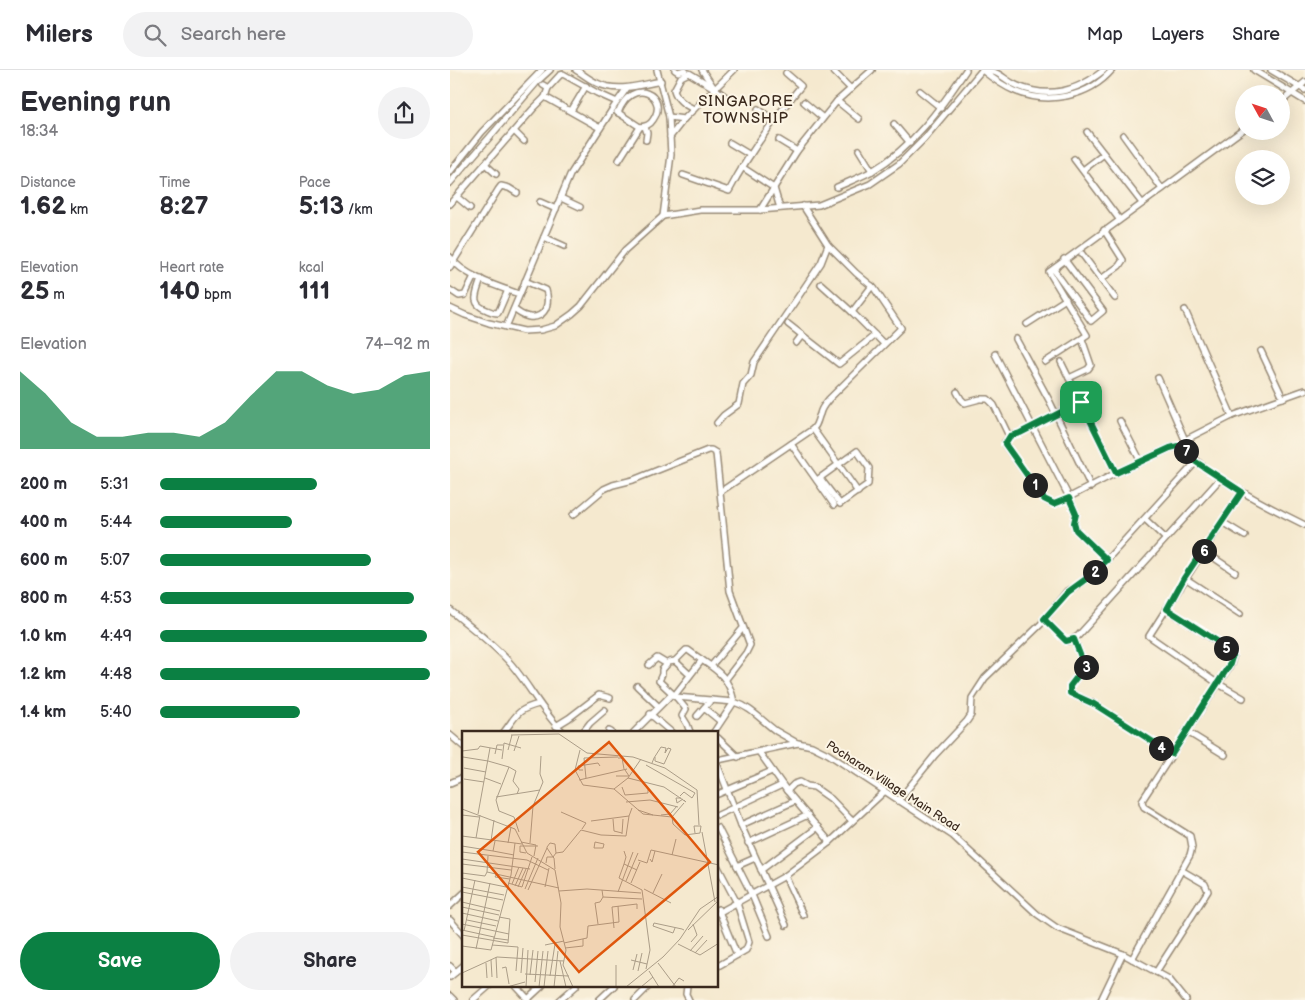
<!DOCTYPE html>
<meta charset="utf-8">
<style>
:root{--surface:#fff;--page:#f2f2f3;--text:#2b2b33;--muted:#7c7c81;--line:#e1e1e2;--accent:#0b8043}
body{margin:0;font-family:"Balsamiq Sans",sans-serif;background:var(--page);color:var(--text);height:100vh;display:flex;flex-direction:column;font-size:19px;white-space:nowrap}
*{box-sizing:border-box;margin:0}
p{font-size:16px;color:var(--muted)}
.icon{flex:none;width:28px;height:28px;fill:none;stroke:currentColor;stroke-width:2;stroke-linecap:round;stroke-linejoin:round}
.map{position:relative;flex:1;overflow:hidden}
.details{display:flex;flex-direction:column;background:var(--surface);width:450px}
.details>*{flex:none}
.needle{width:32px;rotate:310deg}
.fabs{position:absolute;left:785px;top:15px;display:grid;gap:10px}
.fabs a{display:grid;place-items:center;width:55px;height:55px;border-radius:50%;background:var(--surface);box-shadow:0 5px 20px #0002;font-size:25px}
.pin{position:absolute;display:grid;place-items:center;width:42px;height:42px;color:#fff;margin:-21px;border-radius:10px;box-shadow:0 2px 8px #0006}
.km{position:absolute;width:25px;height:25px;margin:-12px;border-radius:50%;background:#222;color:#fff;font-size:14px;line-height:25px;text-align:center}
.round{display:grid;place-items:center;flex:none;width:52px;height:52px;border-radius:26px;background:var(--page)}
.head{display:flex;align-items:center;justify-content:space-between;height:85px;padding:0 20px}
h1{font-size:28px;font-weight:800;line-height:38px}
.stats{display:grid;grid-template-columns:repeat(3,1fr);gap:8px;height:85px;padding:5px 20px}
.stats div{display:grid;align-content:center}
.stats b{font-size:25px;font-weight:800}
.stats small{font-size:14px;font-weight:400}
.stats p{font-size:14px}
.chart{height:140px;padding:10px 20px}
.chart p{display:flex;justify-content:space-between}
.chart svg{width:100%;height:90px;margin-top:5px;fill:var(--accent);opacity:.7}
.action{display:flex;gap:10px;margin-top:auto;padding:10px 20px}
.action a{flex:1;height:58px;border-radius:30px;background:var(--accent);color:#fff;font-size:20px;font-weight:800;line-height:58px;text-align:center}
.action a+a{background:var(--page);color:var(--text)}
ul{padding:0 20px;list-style:none;font-size:16px}
li{display:grid;grid-template-columns:80px 60px 1fr;align-items:center;height:38px}
li i{height:12px;border-radius:6px;background:var(--accent)}
header{display:flex;align-items:center;gap:30px;box-sizing:border-box;height:70px;padding:0 25px;background:var(--surface);border-bottom:1px solid var(--line)}
header strong{font-size:24px}
nav{display:flex;gap:28px;margin-inline-start:auto;font-size:18px}
.search{width:350px;height:45px;background:var(--page);display:flex;align-items:center;gap:12px;box-sizing:border-box;padding:0 18px;border-radius:28px;color:var(--muted);font-size:19px}
main{display:flex;flex:1;min-height:0}
.map>svg:first-child{display:block}
</style>
<header>
<strong>Milers</strong>
<div class="search"><svg class="icon" aria-label="search" viewBox="0 0 24 24"><circle cx="10" cy="10" r="6"/><path d="M15 15l6 6"/></svg>Search here</div>
<nav><a>Map</a><a>Layers</a><a>Share</a></nav>
</header>
<main>
<section class="details">
<div class="head"><div><h1>Evening run</h1><p>18:34</p></div><a class="round"><svg class="icon" aria-label="share" viewBox="0 0 24 24"><path d="M12 15V3M7 8l5-5 5 5M5 13v7h14v-7"/></svg></a></div>
<div class="stats">
<div><p>Distance</p><b>1.62<small> km</small></b></div>
<div><p>Time</p><b>8:27</b></div>
<div><p>Pace</p><b>5:13<small> /km</small></b></div>
</div>
<div class="stats">
<div><p>Elevation</p><b>25<small> m</small></b></div>
<div><p>Heart rate</p><b>140<small> bpm</small></b></div>
<div><p>kcal</p><b>111</b></div>
</div>
<div class="chart"><p><span>Elevation</span>74–92 m</p>
<svg viewBox="0 0 160 44" preserveAspectRatio="none"><path d="M0 44V6L10 17L20 31L30 38L40 38L50 36L60 36L70 38L80 31L90 18L100 6L110 6L120 13L130 17L140 15L150 8L160 6V44z"/></svg>
</div>
<ul>
<li><b>200 m</b>5:31<i style="width:58%"></i></li>
<li><b>400 m</b>5:44<i style="width:49%"></i></li>
<li><b>600 m</b>5:07<i style="width:78%"></i></li>
<li><b>800 m</b>4:53<i style="width:94%"></i></li>
<li><b>1.0 km</b>4:49<i style="width:99%"></i></li>
<li><b>1.2 km</b>4:48<i style="width:100%"></i></li>
<li><b>1.4 km</b>5:40<i style="width:52%"></i></li>
</ul>
<div class="action"><a>Save</a><a>Share</a></div>
</section>
<div class="map">
<svg width="855" height="930" viewBox="0 0 855 930">
<rect width="100%" height="100%" fill="#fcf5e5"/>
<filter id="ink" filterUnits="userSpaceOnUse"><feTurbulence type="fractalNoise" baseFrequency=".02" numOctaves="2"/><feDisplacementMap in="SourceGraphic" scale="10" xChannelSelector="R" yChannelSelector="G"/><feConvolveMatrix kernelMatrix="1 2 1 2 8 2 1 2 1" color-interpolation-filters="sRGB"/></filter>
<filter id="wash" filterUnits="userSpaceOnUse"><feTurbulence type="fractalNoise" baseFrequency=".0096" numOctaves="4" result="noise"/><feDisplacementMap in="SourceGraphic" scale="20" xChannelSelector="R" yChannelSelector="G"/><feGaussianBlur stdDeviation="1.12" result="paint"/><feColorMatrix in="noise" values="0 0 0 0 0 0 0 0 0 0 0 0 0 0 0 0 0 1.4 0 .05"/><feComposite in="paint" operator="in"/></filter>
<g filter="url(#wash)">
<rect width="100%" height="100%" fill="#f5e9cf"/>
</g>
<g filter="url(#ink)">
<g fill="none" stroke-linecap="round" stroke-linejoin="round">
<defs>
<g id="minor">
<path d="M126 0C133 4 140 10 147 13 167 23 190 15 211 11"/>
<path d="M207 0 219 47 221 85 213 146"/>
<path d="M225 0 228 2 235 0"/>
<path d="M252 0 264 18 280 30"/>
<path d="M532 0C542 8 553 16 565 21 598 35 639 27 662 0"/>
<path d="M533 0C554 2 552 10 568 16 599 29 628 21 654 0"/>
<path d="M804 0 855 31"/>
<path d="M821 0 855 20"/>
<path d="M383 1 401 19"/>
<path d="M98 18 110 5 113 4 147 23 167 32"/>
<path d="M470 21 491 38"/>
<path d="M95 27 150 58"/>
<path d="M387 31 409 49"/>
<path d="M354 32 373 48"/>
<path d="M831 32 855 12"/>
<path d="M244 39C234 35 227 30 224 20L231 7 239 3 264 18"/>
<path d="M308 39 324 50"/>
<path d="M121 41 136 16"/>
<path d="M167 42 190 57"/>
<path d="M168 43C182 5 220 26 203 50 200 55 196 56 190 57L169 90"/>
<path d="M219 47 234 49 284 0"/>
<path d="M444 54 460 73"/>
<path d="M195 57 197 63 196 70"/>
<path d="M64 61 74 71"/>
<path d="M637 62 692 133"/>
<path d="M673 65 712 119"/>
<path d="M220 67 234 49"/>
<path d="M329 70 347 81"/>
<path d="M280 73 300 85"/>
<path d="M409 80 422 101"/>
<path d="M624 89 669 149"/>
<path d="M35 94 46 104"/>
<path d="M292 97 324 118 330 138"/>
<path d="M633 100 654 84"/>
<path d="M0 102 32 62 92 0"/>
<path d="M233 105 279 121C299 83 324 49 351 16L336 3"/>
<path d="M0 113 88 11 100 0"/>
<path d="M387 117C398 112 411 107 422 101 463 77 490 39 516 0"/>
<path d="M7 127 20 138"/>
<path d="M111 128 130 137"/>
<path d="M90 132 106 139"/>
<path d="M0 134 83 39 95 27 98 18 93 15"/>
<path d="M310 140 347 81 387 31 422 0"/>
<path d="M94 167 114 176"/>
<path d="M632 184 665 228"/>
<path d="M0 187C13 206 49 217 69 224"/>
<path d="M0 197 48 120 51 116 59 118 67 123"/>
<path d="M607 197 604 200 641 251 653 241 614 189"/>
<path d="M31 209C27 223 19 234 37 240 41 242 44 243 48 243L58 220"/>
<path d="M651 209 669 196 673 190 654 160"/>
<path d="M371 214 402 242 434 274"/>
<path d="M0 220 9 226 15 225 24 206"/>
<path d="M0 238 15 245 39 253 74 261 91 260 105 256 122 244 131 236 175 180 213 146 250 140H310L369 135 420 114 449 94 474 69 532 0"/>
<path d="M64 239C83 256 103 245 96 220L75 211"/>
<path d="M735 240 782 346"/>
<path d="M402 242 422 216"/>
<path d="M338 254 389 294 425 265"/>
<path d="M577 254 616 229"/>
<path d="M56 257 120 105 167 32 177 18"/>
<path d="M566 269 599 330 641 417"/>
<path d="M346 273 352 265"/>
<path d="M811 281 833 328"/>
<path d="M545 284 619 427 626 444 624 453 626 460 657 490"/>
<path d="M595 292 637 265 599 202 794 59"/>
<path d="M611 292 666 403"/>
<path d="M619 308 638 299 641 295 632 269"/>
<path d="M708 308 735 370 733 378"/>
<path d="M507 322 511 329 515 333 530 329H538L544 335 557 362 560 366 570 363 631 332"/>
<path d="M670 351 691 392"/>
<path d="M267 353 274 345 289 334 293 314 301 305 304 292 371 193 378 175 353 136"/>
<path d="M363 359 408 422"/>
<path d="M560 366 555 372V375L594 429 601 433H608L666 403 720 378C734 373 744 390 755 398 786 420 820 438 855 455"/>
<path d="M735 370 782 346 855 320"/>
<path d="M341 374 384 435"/>
<path d="M367 410 407 381 419 398 418 414 390 434 370 408"/>
<path d="M123 445 154 419 163 415 183 410 258 380H261L266 383 270 422"/>
<path d="M695 449 715 468"/>
<path d="M772 452 792 422"/>
<path d="M754 481 785 502"/>
<path d="M735 508 790 544"/>
<path d="M0 540C21 558 43 573 61 594 80 616 92 642 113 662"/>
<path d="M594 549 616 571H620L628 566 770 409"/>
<path d="M624 569 631 587 636 595 620 616V623L644 634 722 684"/>
<path d="M225 591 240 605"/>
<path d="M199 595 207 588 217 594"/>
<path d="M261 596 293 558"/>
<path d="M276 609 296 583 300 575 280 521 270 422 363 359C368 354 367 350 370 344 371 338 375 334 379 329L451 258 424 218 406 203 378 175"/>
<path d="M187 616 208 636"/>
<path d="M224 626 252 590"/>
<path d="M226 627 236 639 232 646 237 654 240 662"/>
<path d="M793 628 767 613 699 566 772 452 795 466"/>
<path d="M261 630 254 638 270 651"/>
<path d="M200 644 221 662"/>
<path d="M247 646 254 638"/>
<path d="M106 656 119 648 149 625 160 628"/>
<path d="M159 661 161 662"/>
<path d="M736 661 775 685"/>
<path d="M54 662C67 645 66 640 89 634"/>
<path d="M133 662 140 653 155 640"/>
<path d="M184 662 222 624"/>
<path d="M264 662 284 632C278 601 261 598 238 580H236L225 591 219 592 212 600V604L209 611 226 627 284 632C301 637 312 651 326 661 333 665 340 669 347 673"/>
<path d="M0 665 14 677"/>
<path d="M268 668 288 687"/>
<path d="M309 682 337 721 380 772"/>
<path d="M268 690 348 673 362 676 378 684 503 766 587 844 607 858 673 884 719 909 736 930"/>
<path d="M268 696 291 755 336 855"/>
<path d="M0 713 14 707"/>
<path d="M337 721 344 714 350 712 357 716 364 717 381 729 402 751"/>
<path d="M268 724 322 701"/>
<path d="M448 731 485 685 517 651 521 645 522 628 535 608 591 554 617 521 626 517 652 495 746 392"/>
<path d="M268 745 332 715"/>
<path d="M291 755 345 731"/>
<path d="M268 758 302 825 319 866"/>
<path d="M298 773 358 745"/>
<path d="M287 796 305 788"/>
<path d="M268 797 287 833 299 872 296 880 268 896"/>
<path d="M311 800 368 757"/>
<path d="M335 806 353 845"/>
<path d="M0 836 14 823"/>
<path d="M268 839 287 885"/>
<path d="M268 843 335 806 380 772 434 722"/>
<path d="M0 850 14 866"/>
<path d="M682 889 740 785 742 777 740 766 694 737 692 732 693 729 781 594 783 587 781 581 717 539"/>
<path d="M0 896 6 902"/>
<path d="M706 902 758 821 755 814 731 800"/>
<path d="M0 907 14 895"/>
<path d="M66 916 79 930"/>
<path d="M237 916 236 924 239 930"/>
<path d="M0 926 4 930"/>
<path d="M23 930 39 916"/>
<path d="M77 930 92 916"/>
<path d="M110 930 126 916"/>
<path d="M149 930 164 916"/>
<path d="M185 930 199 916"/>
<path d="M651 930 673 884"/>
</g>
</defs>
<use href="#minor" stroke="#988a76" stroke-width="8"/>
<use href="#minor" stroke="#fff" stroke-width="5"/>
</g>
</g>
<g fill="none" stroke-linecap="round" stroke-linejoin="round" filter="url(#ink)">
<defs>
<path id="route" d="M631 332 666 403 720 378 728 376 733 378 746 392 792 422 734 508 717 539 781 580 783 584 780 594 722 684 644 634 620 623V616L636 595 631 587 624 569 616 571 594 549 618 522 640 506 657 490 626 460 624 453 626 444 619 428 604 434 594 429 555 374 560 366 570 363Z"/>
</defs>
<use href="#route" stroke="#fff" stroke-width="10"/>
<use href="#route" stroke="#0b8043" stroke-width="6"/>
</g>
<g text-anchor="middle" stroke-width="4" stroke-linejoin="round" paint-order="stroke">
<g font-size="12" fill="#3b2a1e" stroke="#fcf5e5">
<text transform="translate(443 716) rotate(33)" y="4">Pocharam Village Main Road</text>
</g>
<g font-size="15" letter-spacing="1" fill="#3b2a1e" stroke="#fcf5e5">
<text x="296" y="36">SINGAPORE<tspan x="296" dy="17">TOWNSHIP</tspan></text>
</g>
</g>
<g transform="translate(12 661)">
<rect width="256" height="256" fill="#f5e9cf"/>
<path fill="none" stroke="#ab9d88" stroke-width="1" d="M49 4 97 3 125 22 171 26 203 37 235 59 237 94M46 19 50 4M118 19 113 39 121 54 152 58 181 83 210 86M0 20 16 18 18 15 40 19M52 20 57 5M33 23 35 14H41M1 26 26 30M156 27H160L162 38M40 28 42 12 59 17M26 30 47 36 34 69 37 80 52 86 57 101M190 32 192 27 199 16 204 17 203 22 206 17 209 18 202 33 193 30V26M184 34 233 62 230 67 222 61 218 65M47 36 54 40 51 50 57 58 55 63M2 37 24 41M121 39H117L116 35 136 32 138 35M154 45H167L163 39M23 47 39 53M124 47 122 27 156 26M166 47 202 56 224 71 222 69M2 48 22 51M117 49 165 38M160 56 163 64 186 62V59M152 58 166 47 179 28M34 66 78 59M219 67H214L215 72 221 68M164 71 188 69 216 76M222 72 210 86 211 93 223 104 238 102 239 95H232L233 102M0 78 53 98 65 122 93 139 99 172 98 196 104 219 101 234 111 256M176 79 191 84M99 81 124 92 120 98M16 83 28 17M0 84 17 86M199 84 208 83 215 75M151 88 152 100 160 102M129 90 167 85 170 77M240 101 253 171M160 103 161 88M0 105 60 113M14 107 18 84M29 110 32 89M59 111 74 114 72 125M133 111 142 113 141 117H132L133 111M46 112 49 96M68 112 71 75 81 51 78 43 79 25M0 115 31 120 33 110M31 120 52 124M162 120 164 126 162 133 175 139M0 121 65 129 86 139M64 122 58 121V115H76M94 122 101 121 119 99 139 104 164 105 167 85M210 124 214 108M26 125 25 141 97 157M0 128 68 138M188 128 190 131 193 120M176 129 185 132 189 119 257 134M84 132 85 126H91L94 122 93 113 88 112 85 116V117L91 126 92 127 93 138M0 133 49 139M162 133 157 147 180 159 188 219 184 238M0 142 23 145 25 141M35 142 33 146 48 148M0 147 44 156M164 150 176 122M46 152 60 156 70 126M169 152 178 131M50 153 57 136M53 155 61 137M0 156 42 164M56 156 64 138M83 156 87 137M63 158 76 127M182 158 209 172M66 159 85 117M140 159 141 166 180 168M97 160 125 158 179 162M0 161 41 169M156 161 171 121M191 162 200 143M0 171 38 180M0 176 37 184M0 182 36 190M37 186 48 188 46 212M5 189 34 195M0 193 47 203M136 193 133 172 138 171 141 166M152 197 150 176 175 173V178M213 197 211 202 191 195 192 192 220 198 222 199M0 199 32 206M226 199 257 169M2 200 13 149M0 204 46 212M31 207 46 209M229 211 235 204 231 193M102 212 125 207 126 195 157 191 156 175M216 213 238 224 257 212M30 214 56 216 54 240M83 214 102 210M0 215 29 219 49 144 53 112M103 217 121 215V208M14 218 28 152M228 220 241 205M233 222 245 209M34 226 35 247M29 229 30 246M169 229 185 233M98 230 104 256M24 232 25 247M196 232 214 256M154 234V256M40 237 44 236 47 253M171 239 175 223M176 240 180 222M187 240 197 256M0 242 35 226 102 230M59 242 61 217M63 243 107 245M68 244 71 219M88 245 93 213M73 251 76 220M45 256 63 251M64 256 66 219M77 256 81 220M82 256 86 220M92 256 96 220M164 256 201 226 218 208 238 178 257 165M179 256 191 246M210 256 217 247 222 250"/>
<path fill="#df570d" fill-opacity="0.15" stroke="#df570d" stroke-width="2.5" d="M147 11 248 131 117 241 16 121Z"/>
<rect width="256" height="256" fill="none" stroke="#3b2a1e" stroke-width="2.5"/>
</g>
</svg>
<div class="fabs">
<a><svg class="needle" viewBox="-14 -14 28 28"><path d="M0-13l5 13h-10z" fill="#e53935"/><path d="M0 13l5-13h-10z" fill="#7c7c81"/></svg></a>
<a><svg class="icon" aria-label="layers" viewBox="0 0 24 24"><path d="M12 4l9 5-9 5-9-5zM3 14l9 5 9-5"/></svg></a>
</div>
<div class="pin" style="left:631px;top:332px;background:#1e9e55"><svg class="icon" aria-label="arrive" viewBox="0 0 24 24"><path d="M6 21V4h12l-3 4 3 4H6"/></svg></div>
<b class="km" style="left:585px;top:415px">1</b>
<b class="km" style="left:645px;top:502px">2</b>
<b class="km" style="left:636px;top:597px">3</b>
<b class="km" style="left:711px;top:678px">4</b>
<b class="km" style="left:776px;top:578px">5</b>
<b class="km" style="left:754px;top:481px">6</b>
<b class="km" style="left:736px;top:381px">7</b>
</div>
</main>
